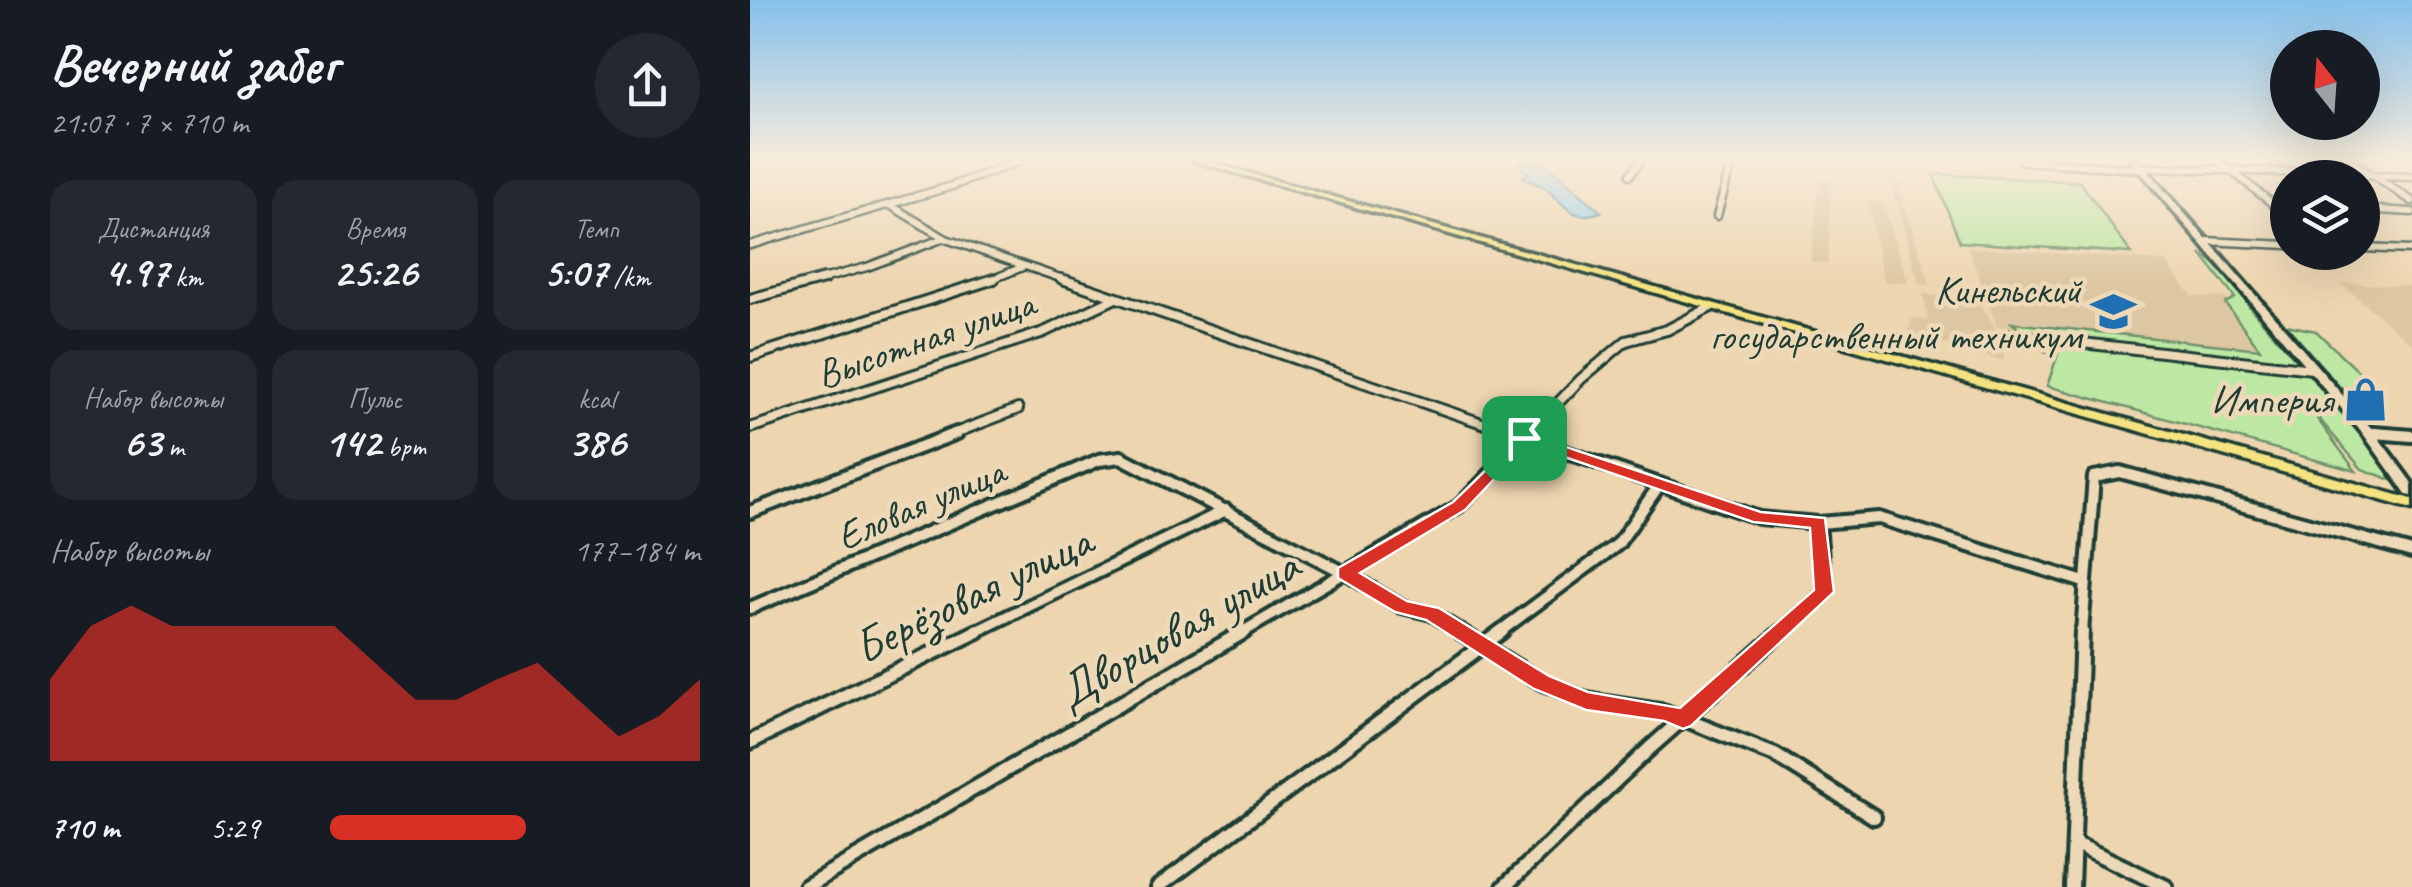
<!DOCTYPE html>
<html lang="ru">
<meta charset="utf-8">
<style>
:root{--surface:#171b24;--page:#242831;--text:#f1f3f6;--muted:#9ea1a6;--accent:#d93025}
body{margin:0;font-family:Caveat,sans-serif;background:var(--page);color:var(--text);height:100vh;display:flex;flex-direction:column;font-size:38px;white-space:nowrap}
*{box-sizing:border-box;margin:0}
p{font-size:32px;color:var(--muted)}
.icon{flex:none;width:55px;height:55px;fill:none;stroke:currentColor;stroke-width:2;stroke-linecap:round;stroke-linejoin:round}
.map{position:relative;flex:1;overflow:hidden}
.panel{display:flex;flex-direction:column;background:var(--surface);width:750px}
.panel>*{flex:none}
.needle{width:65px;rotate:343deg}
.fabs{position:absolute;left:1520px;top:30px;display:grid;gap:20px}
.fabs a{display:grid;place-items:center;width:110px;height:110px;border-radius:50%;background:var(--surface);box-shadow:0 10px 40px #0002;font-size:50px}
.pin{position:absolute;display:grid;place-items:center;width:85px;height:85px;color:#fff;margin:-42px;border-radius:20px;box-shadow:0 5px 15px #0006}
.round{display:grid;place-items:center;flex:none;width:105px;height:105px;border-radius:52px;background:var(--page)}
.headline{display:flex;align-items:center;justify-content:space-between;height:170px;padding:0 50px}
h1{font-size:55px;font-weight:700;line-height:75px}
.stats{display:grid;grid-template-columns:repeat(3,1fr);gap:15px;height:170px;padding:10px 50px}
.stats div{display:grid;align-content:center;border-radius:25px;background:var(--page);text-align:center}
.stats b{font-size:42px;font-weight:700}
.stats small{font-size:28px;font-weight:400}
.stats p{font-size:28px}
.chart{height:280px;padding:20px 50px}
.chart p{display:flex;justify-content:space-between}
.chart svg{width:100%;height:180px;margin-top:10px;fill:var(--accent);opacity:.7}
ul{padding:0 50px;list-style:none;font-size:32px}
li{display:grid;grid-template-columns:160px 120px 1fr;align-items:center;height:75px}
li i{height:25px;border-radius:12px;background:var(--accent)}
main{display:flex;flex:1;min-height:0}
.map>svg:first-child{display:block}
</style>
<main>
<section class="panel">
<div class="headline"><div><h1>Вечерний забег</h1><p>21:07 · 7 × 710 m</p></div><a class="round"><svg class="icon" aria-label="share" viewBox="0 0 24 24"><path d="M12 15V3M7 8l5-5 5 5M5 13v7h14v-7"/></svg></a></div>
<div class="stats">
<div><p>Дистанция</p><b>4.97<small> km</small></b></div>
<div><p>Время</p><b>25:26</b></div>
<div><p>Темп</p><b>5:07<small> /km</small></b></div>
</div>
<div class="stats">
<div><p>Набор высоты</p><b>63<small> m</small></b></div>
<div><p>Пульс</p><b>142<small> bpm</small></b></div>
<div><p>kcal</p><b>386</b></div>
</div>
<div class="chart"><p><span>Набор высоты</span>177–184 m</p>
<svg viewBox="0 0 160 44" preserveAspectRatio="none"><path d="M0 44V24L10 11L20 6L30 11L40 11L50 11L60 11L70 11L80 20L90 29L100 29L110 24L120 20L130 29L140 38L150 33L160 24V44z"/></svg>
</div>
<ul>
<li><b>710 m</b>5:29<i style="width:53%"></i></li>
</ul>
</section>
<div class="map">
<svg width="1662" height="887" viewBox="0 0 1662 887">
<rect width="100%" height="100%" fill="#edd5b0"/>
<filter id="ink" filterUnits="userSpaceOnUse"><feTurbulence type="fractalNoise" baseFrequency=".01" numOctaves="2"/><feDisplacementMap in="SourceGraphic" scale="20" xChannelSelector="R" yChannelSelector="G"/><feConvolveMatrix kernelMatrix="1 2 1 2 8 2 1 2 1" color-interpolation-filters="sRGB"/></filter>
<g filter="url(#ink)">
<g fill="#ddc7a2">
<path d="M1135 161H1141L1180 285 1169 284Z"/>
<path d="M1069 181 1081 182 1078 264 1061 262Z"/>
<path d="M1118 202H1133L1158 283 1134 281Z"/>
<path d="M1218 247 1415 261 1442 296 1474 298 1514 348 1247 327Z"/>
<path d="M1590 283 1662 286V344Z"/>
<path d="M1173 294 1228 302 1249 332 1255 361 1157 333 1162 319 1178 320Z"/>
</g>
<g fill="#bde8a4" stroke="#6e926c" stroke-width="2.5">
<path d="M1183 174 1330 182 1381 253 1210 242Z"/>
<path d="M1451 254C1474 268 1487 287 1501 309L1658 486 1612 469 1553 400 1606 471 1297 386 1308 354 1296 352 1262 323 1510 349 1475 303 1485 298Z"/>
<path d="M1536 325 1566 331 1627 389 1590 387Z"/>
</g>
<path fill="#92d1f3" stroke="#6496a7" stroke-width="2.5" d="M777 161H792L851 212C821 222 817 206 795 188 787 182 781 183 773 177L778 173 768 163Z"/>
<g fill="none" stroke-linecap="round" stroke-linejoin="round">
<defs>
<g id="minor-far3">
<path d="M1272 161 1392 169"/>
<path d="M1469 161 1538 216"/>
<path d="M1600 161 1662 201"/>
<path d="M1390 167 1662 177"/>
<path d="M880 175 890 161"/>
<path d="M140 205 196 239 319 281"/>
<path d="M1612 209 1662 212"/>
<path d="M967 216 982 161"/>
<path d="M1456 241 1538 245"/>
<path d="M1612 248 1662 250"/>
<path d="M65 281 117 267 194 238"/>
<path d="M238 281 275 266"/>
</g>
<g id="minor-far2">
<path d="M312 279 767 435"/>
<path d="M0 299 74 279"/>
<path d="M1261 335 1562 369"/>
<path d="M0 357 244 279"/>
<path d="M0 428 294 332 366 298"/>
<path d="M1618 432 1652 435"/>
<path d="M200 435 268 409"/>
<path d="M777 435 831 379 876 341 917 330 961 307"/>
</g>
<g id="minor-far1">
<path d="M760 433 1009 518 1069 523 1129 518 1334 582"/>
<path d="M1624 433 1662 436"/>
<path d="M0 512 207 433"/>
<path d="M0 608 349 460 371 457 595 573 652 607 682 614 713 633"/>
<path d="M223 633 476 510"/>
<path d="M491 633 709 506 780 433"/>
<path d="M748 633 868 544 910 484"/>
<path d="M1030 633 1075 593 1069 523"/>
<path d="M1332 633 1344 477 1370 472 1662 552"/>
</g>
<g id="minor">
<path d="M709 631 791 682 836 700 916 712 1025 755 1124 817"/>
<path d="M0 742 228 631"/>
<path d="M1324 843 1416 887"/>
<path d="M55 887 495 631"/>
<path d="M408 887 752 631"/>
<path d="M754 887 900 748 1032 631"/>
<path d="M1322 887 1332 631"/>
</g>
<path id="tertiary" d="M0 245 202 186 270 161"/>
<path id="secondary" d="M1381 161H1389L1622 429 1662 483V496L1657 495 1614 435Z"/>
<path id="primary" d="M444 161H455L1662 499V509Z"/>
</defs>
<use href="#minor-far3" stroke="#1f3d34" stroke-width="11"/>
<use href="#minor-far2" stroke="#1f3d34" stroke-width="14"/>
<use href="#minor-far1" stroke="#1f3d34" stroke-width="18"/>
<use href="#minor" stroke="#1f3d34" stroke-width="20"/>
<use href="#tertiary" stroke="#1f3d34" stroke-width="11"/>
<use href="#secondary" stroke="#1f3d34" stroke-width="8"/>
<use href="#primary" stroke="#1f3d34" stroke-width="7"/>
<use href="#minor-far3" stroke="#edd9b7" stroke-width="6"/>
<use href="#minor-far2" stroke="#edd9b7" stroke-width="8"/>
<use href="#minor-far1" stroke="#edd9b7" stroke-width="10"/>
<use href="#minor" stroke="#edd9b7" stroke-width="12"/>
<use href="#tertiary" stroke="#edd9b7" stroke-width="6"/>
<use href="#secondary" fill="#edd9b7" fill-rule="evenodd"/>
<use href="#primary" fill="#f5e382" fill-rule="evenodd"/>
</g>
</g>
<linearGradient id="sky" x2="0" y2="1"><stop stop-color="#85c0ec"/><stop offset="0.56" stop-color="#f7ecdb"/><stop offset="1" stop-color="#f7ecdb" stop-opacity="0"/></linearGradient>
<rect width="1662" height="285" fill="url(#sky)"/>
<path fill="#d93025" stroke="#fff" stroke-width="2.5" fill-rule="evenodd" d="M774 433 1011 512 1075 518 1084 592 941 726 933 729 914 721 836 710 784 689 676 620 645 612 588 578V568L703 502ZM777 444 1003 522 1060 528 1064 590 930 708 838 692 799 676 689 608 657 601 610 573 715 510Z"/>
<defs>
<symbol id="university-bare" viewBox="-9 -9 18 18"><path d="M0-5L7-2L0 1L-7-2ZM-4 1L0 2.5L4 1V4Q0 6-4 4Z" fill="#1f6fb2" stroke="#edd9b7" stroke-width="2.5" paint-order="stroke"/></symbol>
<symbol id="shop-bare" viewBox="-9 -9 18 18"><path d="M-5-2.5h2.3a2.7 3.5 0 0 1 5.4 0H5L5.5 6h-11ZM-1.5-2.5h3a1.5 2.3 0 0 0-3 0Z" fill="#1f6fb2" stroke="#edd9b7" stroke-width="2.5" paint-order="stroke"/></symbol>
</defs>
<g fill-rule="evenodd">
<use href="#university-bare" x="1332" y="280" width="63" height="63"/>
<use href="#shop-bare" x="1584" y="368" width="63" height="63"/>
</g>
<g text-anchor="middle" stroke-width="9" stroke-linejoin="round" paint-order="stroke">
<g font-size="40" fill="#1f3d34" stroke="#edd9b7" text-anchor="end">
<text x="1331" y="303">Кинельский<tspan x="1331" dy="46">государственный техникум</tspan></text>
<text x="1583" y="413">Империя</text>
</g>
<g font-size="40" fill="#1f3d34" stroke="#edd9b7">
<text transform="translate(175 338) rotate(-19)" y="14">Высотная улица</text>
<text transform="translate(170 503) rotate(-23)" y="14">Еловая улица</text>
</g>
<g font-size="48" fill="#1f3d34" stroke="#edd9b7">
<text transform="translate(222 593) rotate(-26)" y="17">Берёзовая улица</text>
<text transform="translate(427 628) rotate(-30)" y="17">Дворцовая улица</text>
</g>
</g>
</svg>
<div class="fabs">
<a><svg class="needle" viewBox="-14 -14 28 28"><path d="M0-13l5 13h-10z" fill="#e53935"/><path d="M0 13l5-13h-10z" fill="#9ea1a6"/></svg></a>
<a><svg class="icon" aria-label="layers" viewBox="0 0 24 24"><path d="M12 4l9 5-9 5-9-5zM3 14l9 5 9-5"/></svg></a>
</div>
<div class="pin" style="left:774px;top:438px;background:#1e9e55"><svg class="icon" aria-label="arrive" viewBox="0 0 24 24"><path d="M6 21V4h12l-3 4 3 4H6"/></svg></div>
</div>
</main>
